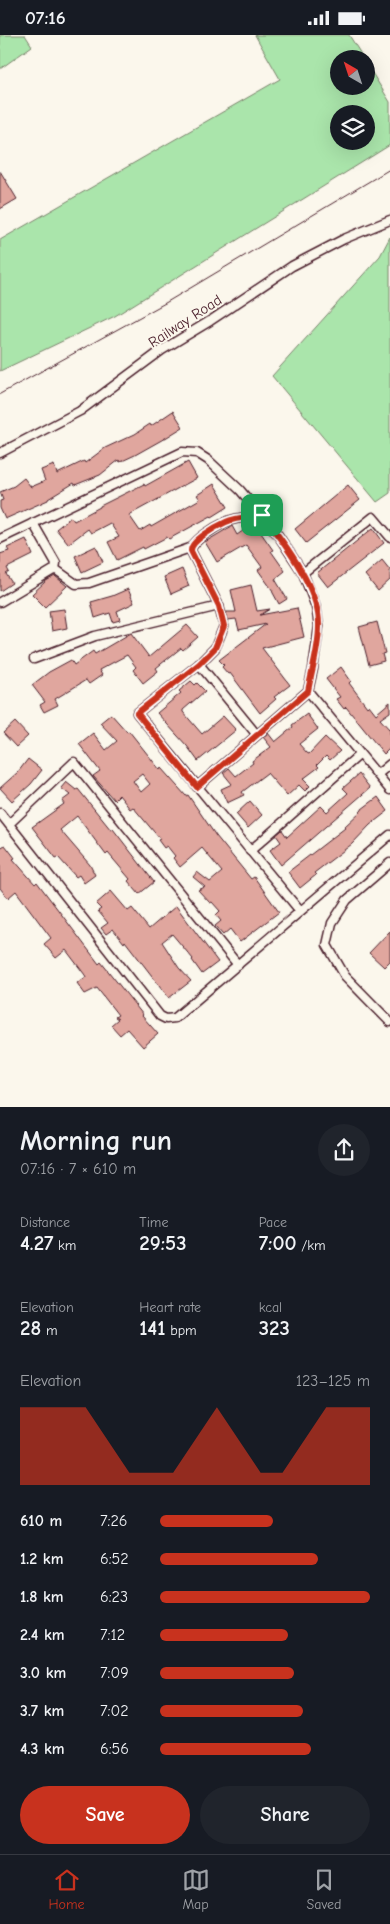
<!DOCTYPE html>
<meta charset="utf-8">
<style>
:root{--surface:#171b24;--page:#20242c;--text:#f1f3f6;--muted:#9ea1a6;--line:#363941;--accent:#c8321e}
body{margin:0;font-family:"Comic Neue",sans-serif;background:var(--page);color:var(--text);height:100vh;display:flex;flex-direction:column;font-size:19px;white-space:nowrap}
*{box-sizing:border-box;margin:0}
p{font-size:16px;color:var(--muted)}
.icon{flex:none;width:28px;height:28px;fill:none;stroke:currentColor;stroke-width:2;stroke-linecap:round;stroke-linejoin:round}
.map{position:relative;height:1072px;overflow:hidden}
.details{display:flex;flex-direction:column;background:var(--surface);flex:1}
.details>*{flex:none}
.needle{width:32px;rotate:321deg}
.buttons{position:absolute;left:330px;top:15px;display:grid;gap:10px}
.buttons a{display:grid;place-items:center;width:45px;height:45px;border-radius:50%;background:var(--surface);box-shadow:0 5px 20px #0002;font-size:25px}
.pin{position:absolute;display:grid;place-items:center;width:42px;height:42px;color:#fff;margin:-21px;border-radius:10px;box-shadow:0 2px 8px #0006}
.round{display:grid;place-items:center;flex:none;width:52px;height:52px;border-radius:26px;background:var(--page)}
.overview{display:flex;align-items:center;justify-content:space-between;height:85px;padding:0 20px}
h1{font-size:28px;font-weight:700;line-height:38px}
.stats{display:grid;grid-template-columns:repeat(3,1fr);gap:8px;height:85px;padding:5px 20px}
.stats div{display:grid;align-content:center}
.stats b{font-size:21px;font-weight:700}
.stats small{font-size:14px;font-weight:400}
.stats p{font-size:14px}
.chart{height:140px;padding:10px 20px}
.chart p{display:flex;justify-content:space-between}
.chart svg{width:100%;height:90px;margin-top:5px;fill:var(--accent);opacity:.7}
.action{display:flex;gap:10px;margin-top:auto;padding:10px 20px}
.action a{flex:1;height:58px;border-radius:30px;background:var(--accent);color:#fff;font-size:20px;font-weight:700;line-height:58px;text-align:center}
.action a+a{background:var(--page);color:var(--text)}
ul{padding:0 20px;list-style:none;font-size:16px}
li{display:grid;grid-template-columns:80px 60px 1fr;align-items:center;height:38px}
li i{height:12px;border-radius:6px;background:var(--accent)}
.status{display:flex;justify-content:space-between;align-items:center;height:35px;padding:0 25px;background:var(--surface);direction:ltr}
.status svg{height:14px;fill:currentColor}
.tab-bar{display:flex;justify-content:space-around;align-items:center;height:70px;border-top:1px solid var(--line);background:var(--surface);font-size:14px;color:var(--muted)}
.tab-bar a{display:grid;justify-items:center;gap:2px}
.tab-bar .current{color:var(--accent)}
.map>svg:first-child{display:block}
</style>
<div class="status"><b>07:16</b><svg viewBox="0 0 49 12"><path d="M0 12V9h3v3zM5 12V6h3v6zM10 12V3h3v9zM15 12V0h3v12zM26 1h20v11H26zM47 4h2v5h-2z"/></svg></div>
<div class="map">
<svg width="390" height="1072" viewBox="0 0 390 1072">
<rect width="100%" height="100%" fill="#fbf7ec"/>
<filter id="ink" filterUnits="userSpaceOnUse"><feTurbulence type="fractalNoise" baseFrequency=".02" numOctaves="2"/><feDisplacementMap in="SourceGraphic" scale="10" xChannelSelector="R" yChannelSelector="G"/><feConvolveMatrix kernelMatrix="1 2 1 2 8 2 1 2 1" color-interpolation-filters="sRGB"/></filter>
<g filter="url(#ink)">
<g fill="#aae5ab" stroke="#7a826b" fill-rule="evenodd">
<path d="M0 0H25L32 11 0 34Z"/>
<path d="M255 0H349L364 24H339V51H366V28L390 67V110L115 281 0 336V205L280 44ZM339 79H366V106H339Z"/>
<path d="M390 202V458L377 467 272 341 380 221Z"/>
</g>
<g fill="#e0a69e" stroke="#4a1f2b" fill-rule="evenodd">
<path d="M0 136 17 164 0 174Z"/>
<path d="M173 376 183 392 167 402 135 420 120 427 119 425 100 440 75 450 74 448 48 464V465L5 484 0 473V466L3 465 0 457 14 451 24 443 31 452 45 446 41 435 54 430 57 439 84 426 85 428 105 413 135 399 150 389 151 391Z"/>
<path d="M188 427 197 443 129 480 140 496 150 490 151 492 200 464 197 460 214 449 228 472 212 482 211 481 169 504 167 502 144 514 143 512 117 525 108 507 119 502 110 488 91 498 88 494 68 509 56 494 71 482 74 486 100 472V471L144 449 145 451Z"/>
<path d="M348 450 360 465 306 508 295 494Z"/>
<path d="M254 488 273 515 271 516 285 536 275 544 287 564 279 569 272 556H273L258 535 262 532 246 510 217 527 205 507 232 491 237 500Z"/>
<path d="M373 493 384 508 328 552 317 538Z"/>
<path d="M26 504 33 520 7 533 9 537 6 539 12 548 0 556V519L9 516 7 513Z"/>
<path d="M96 511 103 527 82 537 75 521Z"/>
<path d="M382 525 390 535V545L378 556 365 540Z"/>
<path d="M182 534 189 551 171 559 164 542Z"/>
<path d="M55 541 67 551 45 572 32 559 46 546Z"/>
<path d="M251 550 257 576 270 574 260 580 297 573 304 602 262 613 290 650 274 662 276 664 260 678 230 638 228 639 222 632 224 630 219 625 266 589 239 595 236 584 228 585 226 577H236L231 555Z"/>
<path d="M128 554 134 568 117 576 120 585 113 587 110 578 95 583 91 567 112 561Z"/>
<path d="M64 574 67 593 52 596 49 576Z"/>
<path d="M377 587 385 618 382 619 384 626 369 630 359 592Z"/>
<path d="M187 590 198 602 183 615 181 613 156 633 158 636 143 648 133 635 136 632 127 620 99 635 102 640 89 649 86 645 55 664 58 670 44 677 40 670 45 667 32 650 49 637 71 625 74 630 93 616 95 619 131 598 149 622Z"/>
<path d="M341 632 351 646 349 648 367 672 369 670 376 679 390 667V677L380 684 390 695V713L384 719 346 672 344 674 336 664 340 662 326 644Z"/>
<path d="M191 646 195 650 197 648 205 656 183 675V677L202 699 223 681 236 695 198 726 187 711 157 678 181 658 179 656Z"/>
<path d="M111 679 127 697 129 696 160 735 161 733 186 761 188 760 216 801 251 844 254 842 279 877 240 907 230 894 223 900 215 891 221 886 216 880 220 876 212 867 210 868 198 855 205 852 193 842 197 837 210 847 222 837 202 813 180 832 173 823 175 821 167 811 164 813 158 805 160 804 133 772 130 774 119 760 114 765 93 741 100 736 79 709 93 698 106 715 117 706 100 688ZM142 739 150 749 141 757 133 746Z"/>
<path d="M307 679 318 694 299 709 307 718 309 719 325 702 340 716 330 725 326 721 317 730 319 732 303 744 310 751 305 756 299 750 287 761 267 738 242 757 244 760 227 768 221 754 232 749 223 738 229 733 236 741 253 728 252 726 271 712 263 702 268 698 275 707 293 692 292 690Z"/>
<path d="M15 687 28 701 16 712 3 698Z"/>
<path d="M28 724 42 735 31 749 12 766 0 753 18 737Z"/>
<path d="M359 739 370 753 281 830 270 815 281 807 276 800 282 795 287 802 321 771 327 777 348 758 343 753Z"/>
<path d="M66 747 76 755 78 754 111 795 113 794 154 847 139 859 128 846 130 844 108 818 106 820 77 781 60 795 90 830 95 840 84 848 79 840 76 842 58 822 56 823 32 792 64 769 62 766 70 760 61 753Z"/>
<path d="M378 762 388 776 370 790 352 809 314 838 316 840 300 853 288 837 345 793 344 792 362 775V774Z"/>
<path d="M250 766 262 780 248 793 236 779Z"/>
<path d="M5 810 15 823 13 824 35 849 37 847 99 929 101 927 143 980 142 981 158 999 143 1012 127 994 120 1000 111 990 118 984 115 982 118 980 97 953 85 959 77 948 86 942 85 940 66 915 56 923 44 909 51 903 16 856 8 863 0 853V813Z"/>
<path d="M111 856 128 876 132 873 149 894 176 871 218 927 202 939 192 925 193 924 172 899 162 907 179 933 191 946 169 963 125 906 124 908 113 894 106 899 101 893 108 888 98 876 101 874 96 869Z"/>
<path d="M390 896V926L384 932 369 918Z"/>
</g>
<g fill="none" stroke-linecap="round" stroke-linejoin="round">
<defs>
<g id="minor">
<path d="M0 418 80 376 162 315 210 286 292 231 344 204 390 185"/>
<path d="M261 480C250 482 236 482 226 487 217 491 191 506 191 516L219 571 224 591 215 613 199 629 137 678 300 876"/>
<path d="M33 488 56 528 55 534 76 549 89 548 190 513"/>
<path d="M0 504 182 417 197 418 208 425 240 455 278 500 303 538 316 572 319 591 313 634 308 656 390 755"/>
<path d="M303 538 373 482 390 502"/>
<path d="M0 567 55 534"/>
<path d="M34 624 95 601 219 571"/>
<path d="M199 629 257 700"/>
<path d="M378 739 390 729"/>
<path d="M197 752 308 656"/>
<path d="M0 778 160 981 166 984 175 983 390 800"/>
<path d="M9 789 74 727 238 930"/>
<path d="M250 816 359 720"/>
<path d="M390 828 347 865 332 888 327 910 345 941 390 987"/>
</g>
</defs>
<use href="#minor" stroke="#4a1f2b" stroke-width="11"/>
<use href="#minor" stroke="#fbf7ec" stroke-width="8"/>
<path stroke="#4a1f2b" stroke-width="1" d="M0 359 167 267 390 134"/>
</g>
</g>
<g fill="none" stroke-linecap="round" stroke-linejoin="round" filter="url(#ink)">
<defs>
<path id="route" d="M262 480C284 507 320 555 319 591 319 613 312 635 308 656L197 752 137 678 199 629 215 613 224 591 219 571 191 516C190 506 217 491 226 487 236 482 250 482 262 480Z"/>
</defs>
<use href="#route" stroke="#fff" stroke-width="10"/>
<use href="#route" stroke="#c8321e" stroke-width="6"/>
</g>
<g text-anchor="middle" stroke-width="4" stroke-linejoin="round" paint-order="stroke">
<g font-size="15" fill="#4a1f2b" stroke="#fbf7ec">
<text transform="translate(185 286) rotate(-33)" y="5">Railway Road</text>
</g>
</g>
</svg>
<div class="buttons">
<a><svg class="needle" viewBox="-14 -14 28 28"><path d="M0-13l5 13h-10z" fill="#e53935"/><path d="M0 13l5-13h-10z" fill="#9ea1a6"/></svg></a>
<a><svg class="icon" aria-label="layers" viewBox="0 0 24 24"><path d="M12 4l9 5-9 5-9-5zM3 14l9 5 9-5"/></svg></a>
</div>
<div class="pin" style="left:262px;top:480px;background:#1e9e55"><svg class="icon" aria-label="arrive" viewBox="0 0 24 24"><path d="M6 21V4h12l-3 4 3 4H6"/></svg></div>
</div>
<section class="details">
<div class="overview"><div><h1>Morning run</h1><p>07:16 · 7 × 610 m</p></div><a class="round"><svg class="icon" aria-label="share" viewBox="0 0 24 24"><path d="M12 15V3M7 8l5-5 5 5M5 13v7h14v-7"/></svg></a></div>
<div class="stats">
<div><p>Distance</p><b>4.27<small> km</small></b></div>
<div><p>Time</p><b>29:53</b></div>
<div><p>Pace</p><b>7:00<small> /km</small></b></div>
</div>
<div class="stats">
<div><p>Elevation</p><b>28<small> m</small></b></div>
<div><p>Heart rate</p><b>141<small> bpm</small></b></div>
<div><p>kcal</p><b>323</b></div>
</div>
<div class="chart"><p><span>Elevation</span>123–125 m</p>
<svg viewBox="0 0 160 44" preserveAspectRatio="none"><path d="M0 44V6L10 6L20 6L30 6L40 22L50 38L60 38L70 38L80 22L90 6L100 22L110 38L120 38L130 22L140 6L150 6L160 6V44z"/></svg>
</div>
<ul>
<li><b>610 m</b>7:26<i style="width:54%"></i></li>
<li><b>1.2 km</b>6:52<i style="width:75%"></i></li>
<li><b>1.8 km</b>6:23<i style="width:100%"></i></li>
<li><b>2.4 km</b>7:12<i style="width:61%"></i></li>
<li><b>3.0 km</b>7:09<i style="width:64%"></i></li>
<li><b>3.7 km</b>7:02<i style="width:68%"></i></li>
<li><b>4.3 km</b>6:56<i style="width:72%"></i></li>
</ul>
<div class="action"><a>Save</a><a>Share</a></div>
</section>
<nav class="tab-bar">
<a class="current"><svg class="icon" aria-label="home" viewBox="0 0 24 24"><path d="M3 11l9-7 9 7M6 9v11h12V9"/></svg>Home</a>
<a><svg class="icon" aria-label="map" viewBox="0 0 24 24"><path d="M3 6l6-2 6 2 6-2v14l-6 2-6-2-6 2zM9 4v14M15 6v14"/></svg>Map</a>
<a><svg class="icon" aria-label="saved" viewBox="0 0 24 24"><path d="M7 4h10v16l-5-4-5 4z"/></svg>Saved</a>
</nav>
